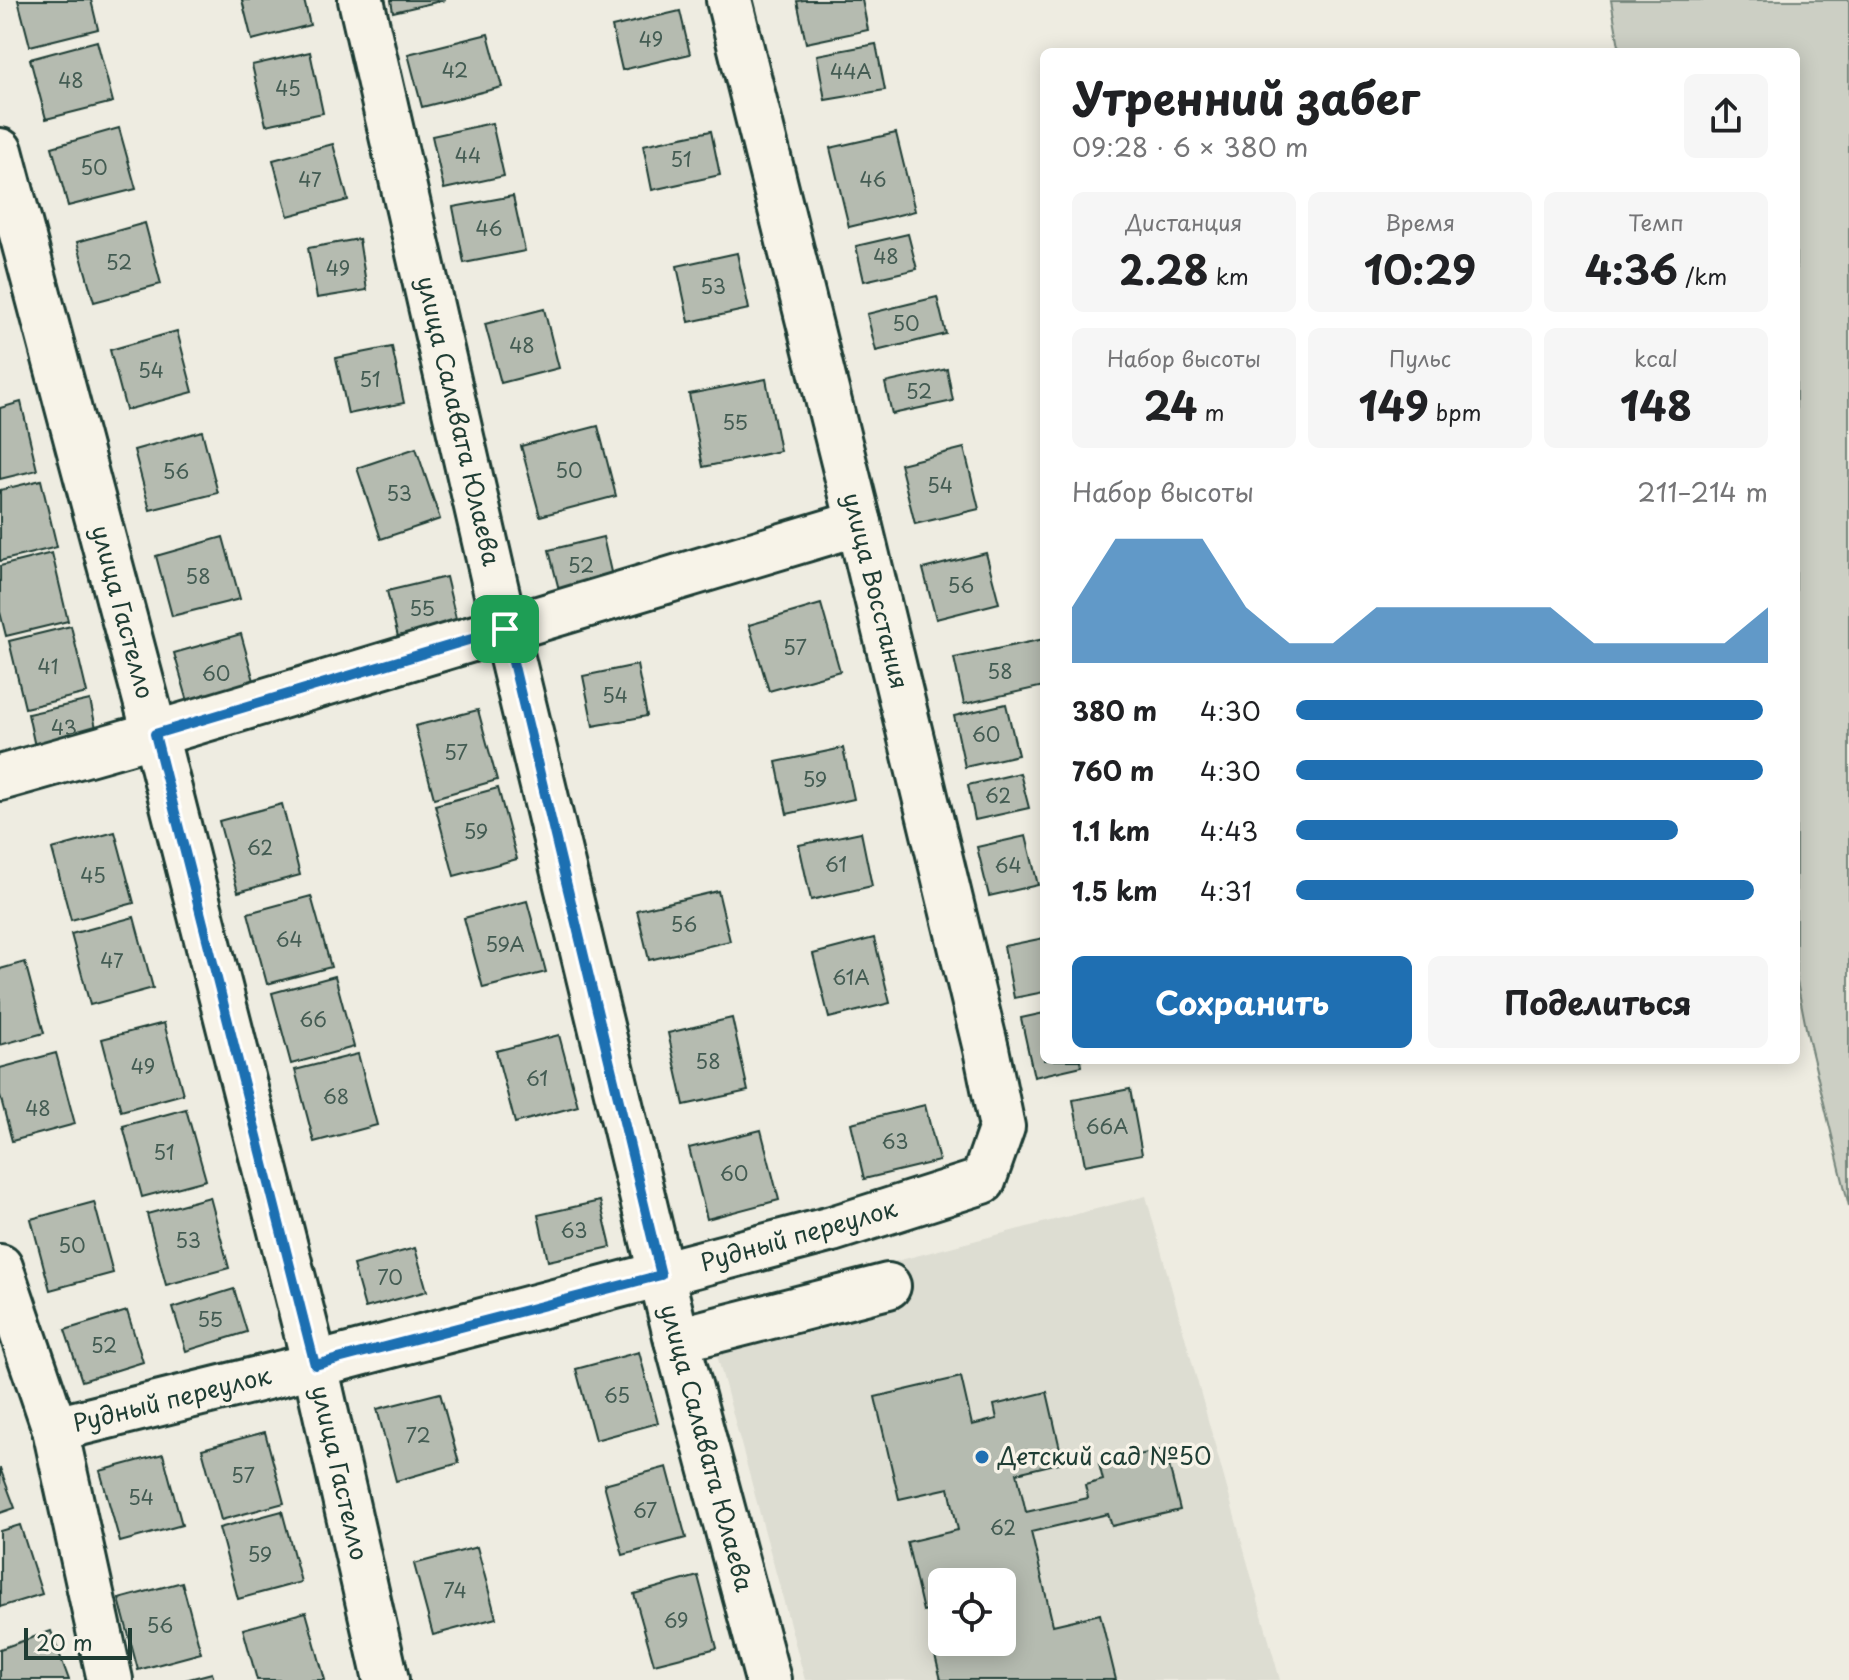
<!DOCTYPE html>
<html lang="ru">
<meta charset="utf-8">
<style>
:root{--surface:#fff;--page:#f6f6f6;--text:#202124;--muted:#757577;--accent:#1f6fb2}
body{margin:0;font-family:"Playpen Sans",sans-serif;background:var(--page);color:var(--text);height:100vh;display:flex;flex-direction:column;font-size:30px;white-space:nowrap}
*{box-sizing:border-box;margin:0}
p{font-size:26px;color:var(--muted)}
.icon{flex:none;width:44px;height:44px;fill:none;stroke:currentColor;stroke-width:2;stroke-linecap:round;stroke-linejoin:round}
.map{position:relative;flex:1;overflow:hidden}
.details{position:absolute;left:1040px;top:48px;width:760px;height:1016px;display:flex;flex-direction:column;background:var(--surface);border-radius:12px;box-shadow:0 4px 20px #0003}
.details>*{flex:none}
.controls{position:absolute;left:928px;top:1568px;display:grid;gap:16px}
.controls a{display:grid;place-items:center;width:88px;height:88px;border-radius:12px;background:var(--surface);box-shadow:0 4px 20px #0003;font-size:40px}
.scale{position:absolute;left:24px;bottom:20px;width:108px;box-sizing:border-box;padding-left:8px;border:4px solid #1f3d34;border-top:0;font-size:22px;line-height:28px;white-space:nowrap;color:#1f3d34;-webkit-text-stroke:6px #f7f3e8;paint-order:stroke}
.pin{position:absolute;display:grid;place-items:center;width:68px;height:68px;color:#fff;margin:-34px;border-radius:16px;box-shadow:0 4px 12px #0006}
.round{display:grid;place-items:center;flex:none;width:84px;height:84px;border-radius:12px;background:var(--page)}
.headline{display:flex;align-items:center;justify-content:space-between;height:136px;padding:0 32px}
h1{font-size:44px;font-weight:700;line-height:60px}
.metrics{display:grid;grid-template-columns:repeat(3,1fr);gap:12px;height:136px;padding:8px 32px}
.metrics div{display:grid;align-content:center;border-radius:12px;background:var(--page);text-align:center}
.metrics b{font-size:40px;font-weight:700}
.metrics small{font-size:22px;font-weight:400}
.metrics p{font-size:22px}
.chart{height:224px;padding:16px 32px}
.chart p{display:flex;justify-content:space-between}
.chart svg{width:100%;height:144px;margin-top:8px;fill:var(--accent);opacity:.7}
.primary-button{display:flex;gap:16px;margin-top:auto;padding:16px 32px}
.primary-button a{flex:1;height:92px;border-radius:12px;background:var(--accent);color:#fff;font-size:32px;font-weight:700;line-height:92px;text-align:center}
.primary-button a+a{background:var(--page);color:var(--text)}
ul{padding:0 32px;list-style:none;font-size:26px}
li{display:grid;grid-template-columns:128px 96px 1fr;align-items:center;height:60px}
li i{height:20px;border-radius:10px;background:var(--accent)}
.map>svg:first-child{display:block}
</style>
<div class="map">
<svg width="1849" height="1680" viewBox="0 0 1849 1680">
<rect width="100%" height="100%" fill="#eeece1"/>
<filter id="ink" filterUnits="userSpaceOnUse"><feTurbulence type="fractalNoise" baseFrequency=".0125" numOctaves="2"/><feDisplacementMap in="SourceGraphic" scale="16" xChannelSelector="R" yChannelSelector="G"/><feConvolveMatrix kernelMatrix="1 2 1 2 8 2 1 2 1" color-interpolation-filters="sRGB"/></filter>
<g filter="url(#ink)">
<path fill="#ddddd2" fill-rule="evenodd" d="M1146 1196 1280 1680H805L705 1311ZM942 1582H1002V1642H942Z"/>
<path fill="#cccfc4" stroke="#76867c" stroke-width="2" d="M1611 0H1849V1206L1807 1033 1796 977V52H1620Z"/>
<g fill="#b5bbb0" stroke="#1f3d34" stroke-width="2">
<path d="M18 0H91L98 29 30 46Z"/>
<path d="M242 0H304L310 25 252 40Z"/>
<path d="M391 0H445L393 12Z"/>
<path d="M804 0H862L868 30 806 43 797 1Z"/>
<path d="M680 11 690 54 622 70 612 27Z"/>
<path d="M488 34 502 87 422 107 408 54Z"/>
<path d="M97 41 113 102 46 119 30 59Z"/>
<path d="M876 44 885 90 825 100 817 55Z"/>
<path d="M310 52 323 113 266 125 252 65Z"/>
<path d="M492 123 504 176 444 189 432 136Z"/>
<path d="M119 128 136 189 68 206 52 147Z"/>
<path d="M711 131 720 175 652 190 643 145Z"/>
<path d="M896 133 915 211 849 227 830 148Z"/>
<path d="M333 144 348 200 288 216 273 160Z"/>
<path d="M513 196 525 251 464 263 453 207Z"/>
<path d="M145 223 161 284 94 302 77 242Z"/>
<path d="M908 234 917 269 864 281 856 246Z"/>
<path d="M359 239 367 290 317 298 308 248Z"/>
<path d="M737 253 749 309 689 322 677 266Z"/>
<path d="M937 297 946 334 876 351 867 314Z"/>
<path d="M544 309 559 368 501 383 485 324Z"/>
<path d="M177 331 193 392 126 410 110 350Z"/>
<path d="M392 347 404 403 348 414 336 358Z"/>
<path d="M947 369 953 401 892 414 885 383Z"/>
<path d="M766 379 780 451 703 467 689 394Z"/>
<path d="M21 402 37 470 0 479V408Z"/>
<path d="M598 426 616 496 540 516 521 446Z"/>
<path d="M202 431 218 493 150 510 134 450Z"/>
<path d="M416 448 440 519 381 539 357 468Z"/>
<path d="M964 448 979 509 915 524 900 464Z"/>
<path d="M41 480 57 547 0 561V490Z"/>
<path d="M223 537 240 599 172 616 156 556Z"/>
<path d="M603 537 613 581 560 594 549 550Z"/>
<path d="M52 553 68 621 6 636 0 612V566Z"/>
<path d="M986 553 999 603 936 619 923 569Z"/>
<path d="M446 577 458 627 399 641 387 591Z"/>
<path d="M821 604 840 671 769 691 749 625Z"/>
<path d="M71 626 87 693 25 708 9 641Z"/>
<path d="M241 634 258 695 191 712 174 653Z"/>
<path d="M1044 639V686L964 704 954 658Z"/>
<path d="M637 665 647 716 593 726 583 676Z"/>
<path d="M90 700 99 742 37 756 28 714Z"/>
<path d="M1006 704 1018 755 965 767 954 716Z"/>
<path d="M478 710 497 780 434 798 415 726Z"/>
<path d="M843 748 854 799 787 814 776 762Z"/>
<path d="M1020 773 1029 808 975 820 968 785Z"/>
<path d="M498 788 517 859 454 876 435 805Z"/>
<path d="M282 804 300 875 238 892 219 821Z"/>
<path d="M115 832 134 903 71 920 52 849Z"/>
<path d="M861 832 872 886 811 900 799 845Z"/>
<path d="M1026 836 1038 885 989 896 977 847Z"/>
<path d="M718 891 730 941 649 960 637 910Z"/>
<path d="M311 896 331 967 267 984 248 913Z"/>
<path d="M527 901 546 972 483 988 464 918Z"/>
<path d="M134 917 153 988 90 1005 71 934Z"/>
<path d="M874 938 890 1003 829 1018 813 954Z"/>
<path d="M1044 938V992L1014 998 1004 946Z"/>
<path d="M25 962 44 1033 0 1045V969Z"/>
<path d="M335 976 354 1047 291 1064 272 993Z"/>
<path d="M1044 1013V1060H1081L1082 1066 1034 1077 1021 1018Z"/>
<path d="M732 1018 748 1091 684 1105 668 1033Z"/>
<path d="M164 1023 183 1094 121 1111 102 1039Z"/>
<path d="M559 1035 578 1106 515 1123 496 1051Z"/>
<path d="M56 1053 75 1124 12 1141 0 1095V1068Z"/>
<path d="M358 1054 377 1125 314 1142 295 1070Z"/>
<path d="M1130 1089 1142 1154 1085 1165 1073 1100Z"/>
<path d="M925 1105 939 1161 864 1179 851 1123Z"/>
<path d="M186 1109 206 1180 142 1197 123 1126Z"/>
<path d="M761 1130 779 1200 707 1219 689 1148Z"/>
<path d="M210 1197 229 1268 166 1285 147 1214Z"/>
<path d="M600 1201 611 1247 548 1261 538 1215Z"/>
<path d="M94 1202 113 1273 50 1290 31 1219Z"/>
<path d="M415 1248 427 1291 365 1308 353 1265Z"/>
<path d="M234 1289 247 1332 186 1351 173 1308Z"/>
<path d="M127 1311 143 1362 82 1381 65 1330Z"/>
<path d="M639 1352 658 1423 595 1440 576 1369Z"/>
<path d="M961 1377 972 1425 997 1419 994 1405 1047 1392 1063 1462 1017 1473 1026 1512 1088 1498 1085 1485 1103 1480 1099 1464 1165 1449 1180 1510 1112 1526 1108 1514 1031 1532 1053 1625 1100 1614 1116 1680H941L934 1651 974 1642H1002V1582H942V1606L923 1611 907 1542 958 1530 949 1488 899 1499 875 1397Z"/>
<path d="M440 1393 459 1463 396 1481 377 1409Z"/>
<path d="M265 1432 284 1503 221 1520 202 1449Z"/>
<path d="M163 1454 182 1525 120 1542 100 1471Z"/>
<path d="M667 1467 686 1538 623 1555 604 1484Z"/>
<path d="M0 1468 15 1508 0 1513Z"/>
<path d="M282 1511 301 1582 238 1599 219 1528Z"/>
<path d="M20 1525 42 1594 0 1607V1531Z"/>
<path d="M477 1547 496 1618 433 1635 414 1564Z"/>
<path d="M698 1576 717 1648 654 1664 634 1594Z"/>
<path d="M182 1582 201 1653 138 1670 119 1599Z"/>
<path d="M306 1612 325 1680H257L243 1629Z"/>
<path d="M51 1631 69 1680H0V1649Z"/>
<path d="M212 1673 214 1680H185Z"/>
</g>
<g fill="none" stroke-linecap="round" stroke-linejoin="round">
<defs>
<g id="minor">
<path d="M361 0 505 629 677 1340 768 1680"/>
<path d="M0 151 155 734 315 1365 386 1680"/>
<path d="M0 778 155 734 859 523"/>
<path d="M0 1267 55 1429 110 1680"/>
<path d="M677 1340 888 1286"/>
<path d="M55 1429 315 1365 832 1229 983 1181 1002 1127 986 1049 859 523 729 0"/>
</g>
</defs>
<use href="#minor" stroke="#1f3d34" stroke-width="50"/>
<use href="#minor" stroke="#f7f3e8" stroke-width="44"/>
</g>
</g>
<g fill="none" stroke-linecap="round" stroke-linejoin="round" filter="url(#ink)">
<defs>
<path id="route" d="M505 629 661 1275 315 1365 155 734Z"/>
</defs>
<use href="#route" stroke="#fff" stroke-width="16"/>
<use href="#route" stroke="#1f6fb2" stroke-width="10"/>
</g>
<circle fill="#1f6fb2" stroke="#f7f3e8" stroke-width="3" cx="982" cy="1457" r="8"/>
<g text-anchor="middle" stroke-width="7" stroke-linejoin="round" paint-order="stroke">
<g font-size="20" fill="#445c53">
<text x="651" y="47">49</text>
<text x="455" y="78">42</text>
<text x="851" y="79">44А</text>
<text x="71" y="88">48</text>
<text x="288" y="96">45</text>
<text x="468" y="163">44</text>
<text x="681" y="167">51</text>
<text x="94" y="175">50</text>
<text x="310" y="187">47</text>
<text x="873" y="187">46</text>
<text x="489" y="236">46</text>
<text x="886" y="264">48</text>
<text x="119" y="270">52</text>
<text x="338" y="276">49</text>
<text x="713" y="294">53</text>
<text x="906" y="331">50</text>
<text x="522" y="353">48</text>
<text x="151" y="378">54</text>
<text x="370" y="387">51</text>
<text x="919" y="399">52</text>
<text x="735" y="430">55</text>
<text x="569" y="478">50</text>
<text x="176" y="479">56</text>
<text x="940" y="493">54</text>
<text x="399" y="501">53</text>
<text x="581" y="573">52</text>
<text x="198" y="584">58</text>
<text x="961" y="593">56</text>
<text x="422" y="616">55</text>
<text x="795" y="655">57</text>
<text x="48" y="674">41</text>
<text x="1000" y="679">58</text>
<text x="216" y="681">60</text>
<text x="615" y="703">54</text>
<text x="64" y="735">43</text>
<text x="986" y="742">60</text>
<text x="456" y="760">57</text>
<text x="815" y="787">59</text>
<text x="998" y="803">62</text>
<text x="476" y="839">59</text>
<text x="260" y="855">62</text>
<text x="836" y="872">61</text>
<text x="1008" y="873">64</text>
<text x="93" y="883">45</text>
<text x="684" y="932">56</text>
<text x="289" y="947">64</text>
<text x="505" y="952">59А</text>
<text x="112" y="968">47</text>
<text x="851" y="985">61А</text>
<text x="313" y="1027">66</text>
<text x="708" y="1069">58</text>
<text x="143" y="1074">49</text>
<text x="537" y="1086">61</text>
<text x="336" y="1104">68</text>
<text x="38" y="1116">48</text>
<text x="1107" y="1134">66А</text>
<text x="895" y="1149">63</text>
<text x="164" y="1160">51</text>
<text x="734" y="1181">60</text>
<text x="574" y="1238">63</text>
<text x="188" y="1248">53</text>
<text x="72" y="1253">50</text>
<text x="390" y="1285">70</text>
<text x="210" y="1327">55</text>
<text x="104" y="1353">52</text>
<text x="617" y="1403">65</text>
<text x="418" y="1443">72</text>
<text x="243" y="1483">57</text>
<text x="141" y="1505">54</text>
<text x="645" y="1518">67</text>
<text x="1003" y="1535">62</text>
<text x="260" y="1562">59</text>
<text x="455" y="1598">74</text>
<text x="676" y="1628">69</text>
<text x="160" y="1633">56</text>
</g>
<g font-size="24" fill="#1f3d34" stroke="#f7f3e8">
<text transform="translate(458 421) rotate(77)" y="8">улица Салавата Юлаева</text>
<text transform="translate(875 591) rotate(76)" y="8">улица Восстания</text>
<text transform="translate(122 612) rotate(75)" y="8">улица Гастелло</text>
<text transform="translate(799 1236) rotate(-16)" y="8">Рудный переулок</text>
<text transform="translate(172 1400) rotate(-14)" y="8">Рудный переулок</text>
<text transform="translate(706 1448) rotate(75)" y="8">улица Салавата Юлаева</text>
<text transform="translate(339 1473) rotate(77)" y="8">улица Гастелло</text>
</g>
<g font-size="24" fill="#1f3d34" stroke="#f7f3e8" text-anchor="start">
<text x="998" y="1465">Детский сад №50</text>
</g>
</g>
</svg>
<div class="controls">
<a><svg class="icon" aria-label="locate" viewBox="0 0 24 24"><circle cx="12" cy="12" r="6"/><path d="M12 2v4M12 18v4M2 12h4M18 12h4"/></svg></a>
</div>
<div class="scale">20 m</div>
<div class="pin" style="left:505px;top:629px;background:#1e9e55"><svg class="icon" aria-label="arrive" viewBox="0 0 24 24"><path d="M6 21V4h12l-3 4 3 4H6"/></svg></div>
<section class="details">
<div class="headline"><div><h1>Утренний забег</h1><p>09:28 · 6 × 380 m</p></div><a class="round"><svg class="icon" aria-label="share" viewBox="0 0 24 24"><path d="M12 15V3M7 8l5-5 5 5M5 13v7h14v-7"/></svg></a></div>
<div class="metrics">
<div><p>Дистанция</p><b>2.28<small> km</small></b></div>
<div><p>Время</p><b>10:29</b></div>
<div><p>Темп</p><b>4:36<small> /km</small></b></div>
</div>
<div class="metrics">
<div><p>Набор высоты</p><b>24<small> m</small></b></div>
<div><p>Пульс</p><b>149<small> bpm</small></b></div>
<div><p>kcal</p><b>148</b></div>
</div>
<div class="chart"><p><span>Набор высоты</span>211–214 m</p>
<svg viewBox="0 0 160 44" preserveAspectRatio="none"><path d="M0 44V27L10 6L20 6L30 6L40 27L50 38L60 38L70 27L80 27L90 27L100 27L110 27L120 38L130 38L140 38L150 38L160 27V44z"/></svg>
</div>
<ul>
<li><b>380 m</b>4:30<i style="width:99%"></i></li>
<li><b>760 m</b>4:30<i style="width:99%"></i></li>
<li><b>1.1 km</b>4:43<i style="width:81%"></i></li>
<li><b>1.5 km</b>4:31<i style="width:97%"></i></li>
</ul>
<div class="primary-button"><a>Сохранить</a><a>Поделиться</a></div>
</section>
</div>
